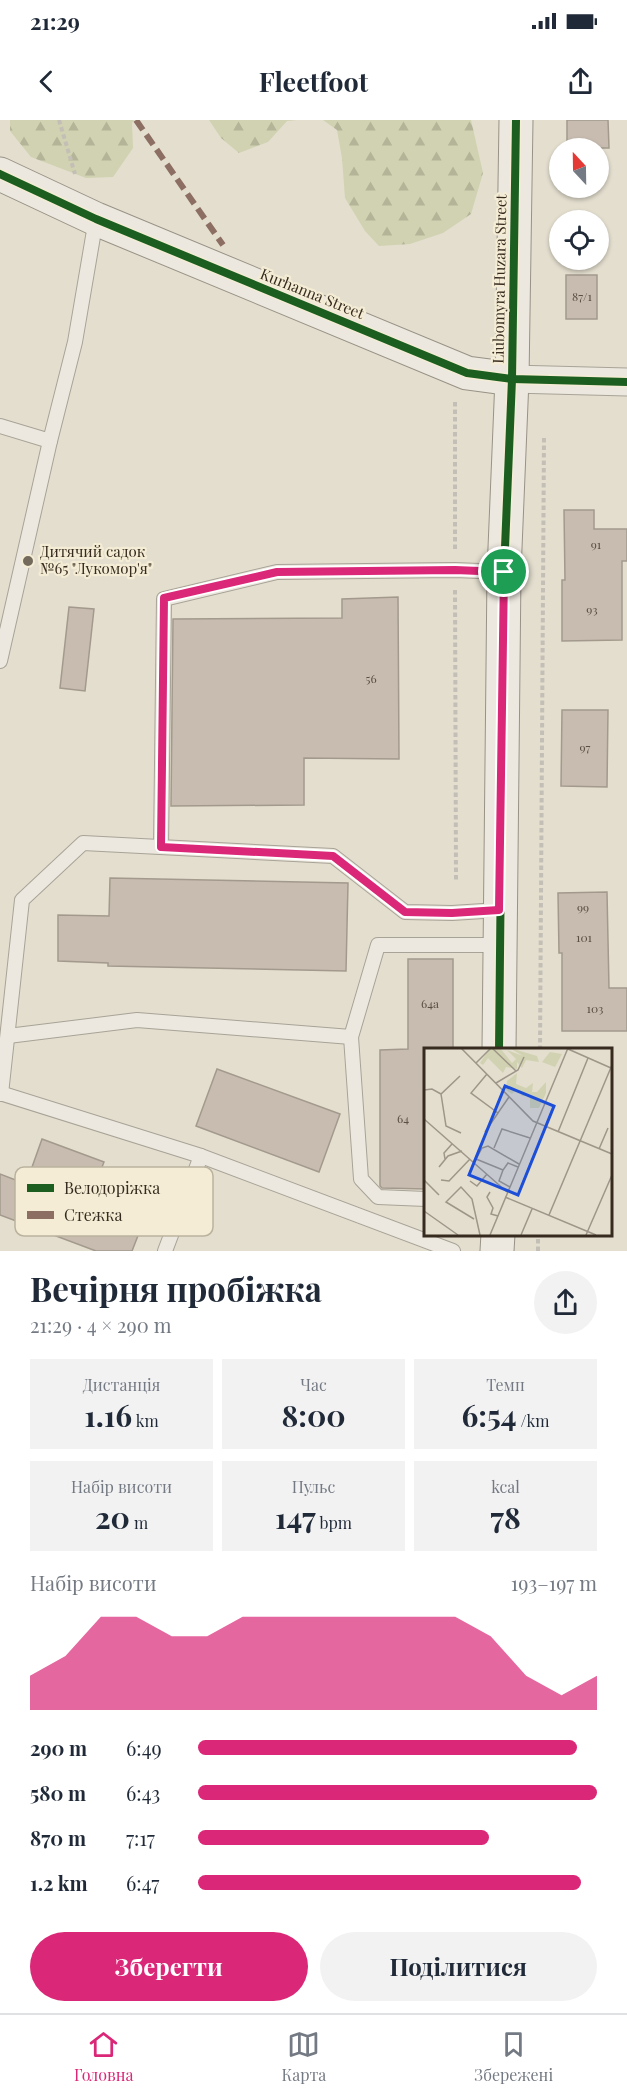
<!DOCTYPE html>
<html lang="uk">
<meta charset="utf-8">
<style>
:root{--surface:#fff;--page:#f2f2f3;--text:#1f2937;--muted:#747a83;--line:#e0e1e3;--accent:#db2777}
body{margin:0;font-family:"Playfair Display",serif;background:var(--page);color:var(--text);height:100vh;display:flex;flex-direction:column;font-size:22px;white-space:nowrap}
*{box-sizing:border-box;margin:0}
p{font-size:20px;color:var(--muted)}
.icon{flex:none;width:33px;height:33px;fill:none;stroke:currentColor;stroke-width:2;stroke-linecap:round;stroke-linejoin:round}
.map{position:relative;height:1131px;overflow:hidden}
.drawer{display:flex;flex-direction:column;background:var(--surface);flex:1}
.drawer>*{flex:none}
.needle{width:39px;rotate:338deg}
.controls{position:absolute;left:549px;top:18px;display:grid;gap:12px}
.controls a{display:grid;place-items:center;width:60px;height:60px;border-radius:50%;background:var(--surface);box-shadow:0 2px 4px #0004;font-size:30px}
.pin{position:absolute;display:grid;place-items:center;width:51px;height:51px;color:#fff;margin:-26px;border:3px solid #fff;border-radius:50%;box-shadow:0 2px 6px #0007}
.round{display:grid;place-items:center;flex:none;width:63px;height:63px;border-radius:32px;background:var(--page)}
.head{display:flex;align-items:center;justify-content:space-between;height:102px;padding:0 30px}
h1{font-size:33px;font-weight:700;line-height:45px}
.figures{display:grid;grid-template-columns:repeat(3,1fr);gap:9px;height:102px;padding:6px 30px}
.figures div{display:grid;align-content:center;border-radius:0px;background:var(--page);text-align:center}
.figures b{font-size:30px;font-weight:700}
.figures small{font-size:16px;font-weight:400}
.figures p{font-size:16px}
.chart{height:168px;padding:12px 30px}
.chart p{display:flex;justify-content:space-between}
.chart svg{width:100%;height:108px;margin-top:6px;fill:var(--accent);opacity:.7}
.cta{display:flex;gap:12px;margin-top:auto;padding:12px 30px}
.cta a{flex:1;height:69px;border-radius:36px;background:var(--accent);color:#fff;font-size:24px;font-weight:700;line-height:69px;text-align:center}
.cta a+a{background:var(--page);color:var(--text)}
ul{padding:0 30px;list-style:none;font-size:20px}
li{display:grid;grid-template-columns:96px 72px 1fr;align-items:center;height:45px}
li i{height:15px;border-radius:8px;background:var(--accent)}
.status{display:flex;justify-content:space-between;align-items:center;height:42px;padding:0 30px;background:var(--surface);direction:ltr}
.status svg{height:16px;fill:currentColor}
header{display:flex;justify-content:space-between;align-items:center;height:78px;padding:0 30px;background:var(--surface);font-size:27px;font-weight:700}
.tabs{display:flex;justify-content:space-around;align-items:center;height:84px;border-top:2px solid var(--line);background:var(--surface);font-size:16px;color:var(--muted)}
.tabs a{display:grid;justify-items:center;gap:3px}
.tabs .on{color:var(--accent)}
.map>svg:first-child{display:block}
</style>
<div class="status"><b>21:29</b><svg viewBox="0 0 49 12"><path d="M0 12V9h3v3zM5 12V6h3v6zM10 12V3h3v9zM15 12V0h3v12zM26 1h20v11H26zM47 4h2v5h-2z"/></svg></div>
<header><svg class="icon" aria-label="back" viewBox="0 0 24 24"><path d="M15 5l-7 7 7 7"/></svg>Fleetfoot<svg class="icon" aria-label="share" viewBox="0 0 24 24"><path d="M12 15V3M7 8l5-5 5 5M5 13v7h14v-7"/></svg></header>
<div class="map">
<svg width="627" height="1131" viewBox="0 0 627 1131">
<defs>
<pattern id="forest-firs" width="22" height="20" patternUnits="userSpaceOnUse" patternTransform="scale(1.5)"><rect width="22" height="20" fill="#d1d2b1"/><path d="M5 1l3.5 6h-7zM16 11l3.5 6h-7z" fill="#b4b498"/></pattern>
</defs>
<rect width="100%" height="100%" fill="#e3dece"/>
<g fill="url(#forest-firs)">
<path d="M10 0H134L132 3 133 28 113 57 86 58 31 37 10 11Z"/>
<path d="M209 0H297L287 1 268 22 239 33 221 18Z"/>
<path d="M323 0H471L483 53 471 94 443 113 410 124 379 126 365 111 345 78 342 38 337 10Z"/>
</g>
<g fill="#c7bcaf" stroke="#a39a8d" stroke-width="1.5">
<path d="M567 0H608L609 28H567Z"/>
<rect x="566" y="155" width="31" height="44"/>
<path d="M564 390H594V409H627V441H622V520L562 521V460H565Z"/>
<path d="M398 477 399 639 304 638V685L171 686 173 499 342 498V479Z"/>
<path d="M69 487 94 489 85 571 60 568Z"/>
<path d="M562 590H608L607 667 561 666Z"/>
<path d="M110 758 348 763 346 851 108 846V843L58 841V795L109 796Z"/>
<path d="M607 772 609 868H627V911H562V833H559L558 773Z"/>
<path d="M408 839H453V929L426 930V1069L382 1068 380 1066V930L408 929Z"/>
<path d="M217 949 340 994 319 1052 196 1006Z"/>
<path d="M42 1019 104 1042 93 1070 148 1090 132 1131H96L0 1095V1054L26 1064Z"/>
</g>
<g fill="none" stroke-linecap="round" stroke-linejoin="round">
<defs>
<g id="lane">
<path d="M0 306 50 321 75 222 96 99"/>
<path d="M0 541 50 321"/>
<path d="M161 727 164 479 277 452 455 450 504 452"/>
<path d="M8 916 137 900 351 917"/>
<path d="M0 973 201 1036 453 1131"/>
<path d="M1 974 22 780 83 723 333 736 405 792 452 793 499 790"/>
<path d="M426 1079 378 1077 361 1059 351 917 378 825H498"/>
<path d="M165 1131 201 1036"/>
</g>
<path id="street" d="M512 259 627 262"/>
<g id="secondary">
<path d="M0 54 96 99 467 253 512 259"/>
<path d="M499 930 504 452 512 259 516 0"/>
<path d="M497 1131 498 1114"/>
</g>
</defs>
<use href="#lane" stroke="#a8a397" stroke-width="16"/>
<use href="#street" stroke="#a8a397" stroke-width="29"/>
<use href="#secondary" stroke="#989286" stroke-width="35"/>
<g stroke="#c4bfb6" stroke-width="4" stroke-dasharray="4.5 3" stroke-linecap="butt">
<path d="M59 0 75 54"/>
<path d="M455 429V281"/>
<path d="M455 470 456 760"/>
<path d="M540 930 544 316"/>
<path d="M538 1131V1114"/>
</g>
<use href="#lane" stroke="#ece8df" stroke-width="14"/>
<use href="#street" stroke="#ece8df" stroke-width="27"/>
<use href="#secondary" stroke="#ece8df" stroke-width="33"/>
<path stroke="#8d6e63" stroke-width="6" stroke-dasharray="12 6" stroke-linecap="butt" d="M136 0 223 125"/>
<defs>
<g id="cycleway">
<path d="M0 54 96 99 467 253 512 259 627 262"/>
<path d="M499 930 504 452 512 259 516 0"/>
</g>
</defs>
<use href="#cycleway" stroke="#f4ecd4" stroke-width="11"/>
<use href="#cycleway" stroke="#1b5e20" stroke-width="8"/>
</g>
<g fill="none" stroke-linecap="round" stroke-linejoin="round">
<defs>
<path id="route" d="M455 450 504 452 499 790 452 793 405 792 333 736 161 727 164 478 277 452Z"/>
</defs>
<use href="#route" stroke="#fff" stroke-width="12"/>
<use href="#route" stroke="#db2777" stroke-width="8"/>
</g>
<circle fill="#736a5c" stroke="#f4ecd4" stroke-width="2" cx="28" cy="441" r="6"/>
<g text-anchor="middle" stroke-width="4.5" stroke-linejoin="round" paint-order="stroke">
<g font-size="12" fill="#5b4f43">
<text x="582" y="181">87/1</text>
<text x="596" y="429">91</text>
<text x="592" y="494">93</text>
<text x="371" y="563">56</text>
<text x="585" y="632">97</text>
<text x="583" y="792">99</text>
<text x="584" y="822">101</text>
<text x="430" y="888">64а</text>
<text x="595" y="893">103</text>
<text x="403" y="1003">64</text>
</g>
<g font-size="15" fill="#372b1f" stroke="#f4ecd4">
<text transform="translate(500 159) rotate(-89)" y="5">Liubomyra Huzara Street</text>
<text transform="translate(312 174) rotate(22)" y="5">Kurhanna Street</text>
</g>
<g font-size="15" fill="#372b1f" stroke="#f4ecd4" text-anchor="start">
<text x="40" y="437">Дитячий садок<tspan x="40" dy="17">№65 "Лукомор'я"</tspan></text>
</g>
</g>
<g transform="translate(424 928)">
<rect width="188" height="188" fill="#e3dece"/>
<path d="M66 0H76L88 15 92 11 83 2 99 8 86 0 113 8 115 14 102 12 98 20 93 14V21L82 19 79 25 64 10 59 17 56 15ZM126 4 138 6 131 19 118 14ZM93 25 92 36 102 40 109 35 108 44H113L122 34V45L115 60H106V48H98L93 41 88 46 82 42 83 33Z" fill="#d1d2b1"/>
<path fill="none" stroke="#9e9688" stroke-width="1.5" d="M37 0 109 73 188 106M68 0 92 23M144 1 187 20M52 15 67 0M63 26 47 45 74 65 85 49M72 35 94 22 100 9M0 42 8 41 17 46 36 28M17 46 22 78 37 85M0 71 83 144M61 84 74 65M134 84 164 10M70 100 78 81 106 90M175 101 184 80M21 111 20 105 28 96M52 111 79 122M50 115 58 100 64 98 95 116M15 119 24 108 38 103M0 132 15 147M17 132 25 133 46 111M46 133 53 138 63 126M86 139 75 133 79 122 84 115 94 119M66 144 63 149 69 160 67 166 74 168M81 149 172 187M0 163 34 187M125 167 188 17M50 171 22 154 37 139 48 151 56 187M66 187 144 0M97 187 108 161M162 187 188 127"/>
<path fill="#1d4ed8" fill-opacity="0.15" stroke="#1d4ed8" stroke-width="3" d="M81 38 130 58 94 147 45 127Z"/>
<rect width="188" height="188" fill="none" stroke="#372b1f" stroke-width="3"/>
</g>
<rect x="15" y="1047" width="198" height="69" rx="9" fill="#f4ecd4" stroke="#bbb29e" stroke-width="1.5"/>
<rect x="27" y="1064" width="27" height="8" fill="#1b5e20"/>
<rect x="27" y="1091" width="27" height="8" fill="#8d6e63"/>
<g font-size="16" fill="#372b1f">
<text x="64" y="1074">Велодоріжка</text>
<text x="64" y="1101">Стежка</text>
</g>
</svg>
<div class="controls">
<a><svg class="needle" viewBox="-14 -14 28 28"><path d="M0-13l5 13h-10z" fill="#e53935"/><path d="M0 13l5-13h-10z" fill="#747a83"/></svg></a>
<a><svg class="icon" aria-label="locate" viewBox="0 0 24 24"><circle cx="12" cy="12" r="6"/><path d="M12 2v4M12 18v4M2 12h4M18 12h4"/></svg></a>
</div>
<div class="pin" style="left:504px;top:452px;background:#1e9e55"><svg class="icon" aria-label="arrive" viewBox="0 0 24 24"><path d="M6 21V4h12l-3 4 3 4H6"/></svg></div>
</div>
<section class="drawer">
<div class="head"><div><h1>Вечірня пробіжка</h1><p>21:29 · 4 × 290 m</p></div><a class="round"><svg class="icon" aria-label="share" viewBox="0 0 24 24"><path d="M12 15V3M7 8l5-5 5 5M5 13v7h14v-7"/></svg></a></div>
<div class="figures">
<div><p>Дистанція</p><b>1.16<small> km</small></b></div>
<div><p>Час</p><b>8:00</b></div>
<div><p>Темп</p><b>6:54<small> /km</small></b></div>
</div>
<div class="figures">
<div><p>Набір висоти</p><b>20<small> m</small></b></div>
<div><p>Пульс</p><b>147<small> bpm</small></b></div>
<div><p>kcal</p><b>78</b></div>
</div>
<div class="chart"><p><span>Набір висоти</span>193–197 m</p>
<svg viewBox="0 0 160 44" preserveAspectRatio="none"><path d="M0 44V30L10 22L20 6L30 6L40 14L50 14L60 6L70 6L80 6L90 6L100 6L110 6L120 6L130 14L140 30L150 38L160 30V44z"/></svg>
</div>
<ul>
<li><b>290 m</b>6:49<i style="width:95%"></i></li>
<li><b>580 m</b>6:43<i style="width:100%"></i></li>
<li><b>870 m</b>7:17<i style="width:73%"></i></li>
<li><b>1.2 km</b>6:47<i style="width:96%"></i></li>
</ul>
<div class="cta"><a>Зберегти</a><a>Поділитися</a></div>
</section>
<nav class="tabs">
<a class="on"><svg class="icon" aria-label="home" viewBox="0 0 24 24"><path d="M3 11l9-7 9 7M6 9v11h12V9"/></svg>Головна</a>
<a><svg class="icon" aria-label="map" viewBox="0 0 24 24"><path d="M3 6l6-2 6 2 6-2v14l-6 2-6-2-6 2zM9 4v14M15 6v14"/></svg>Карта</a>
<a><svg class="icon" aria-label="saved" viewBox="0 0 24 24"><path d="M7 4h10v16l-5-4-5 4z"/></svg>Збережені</a>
</nav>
